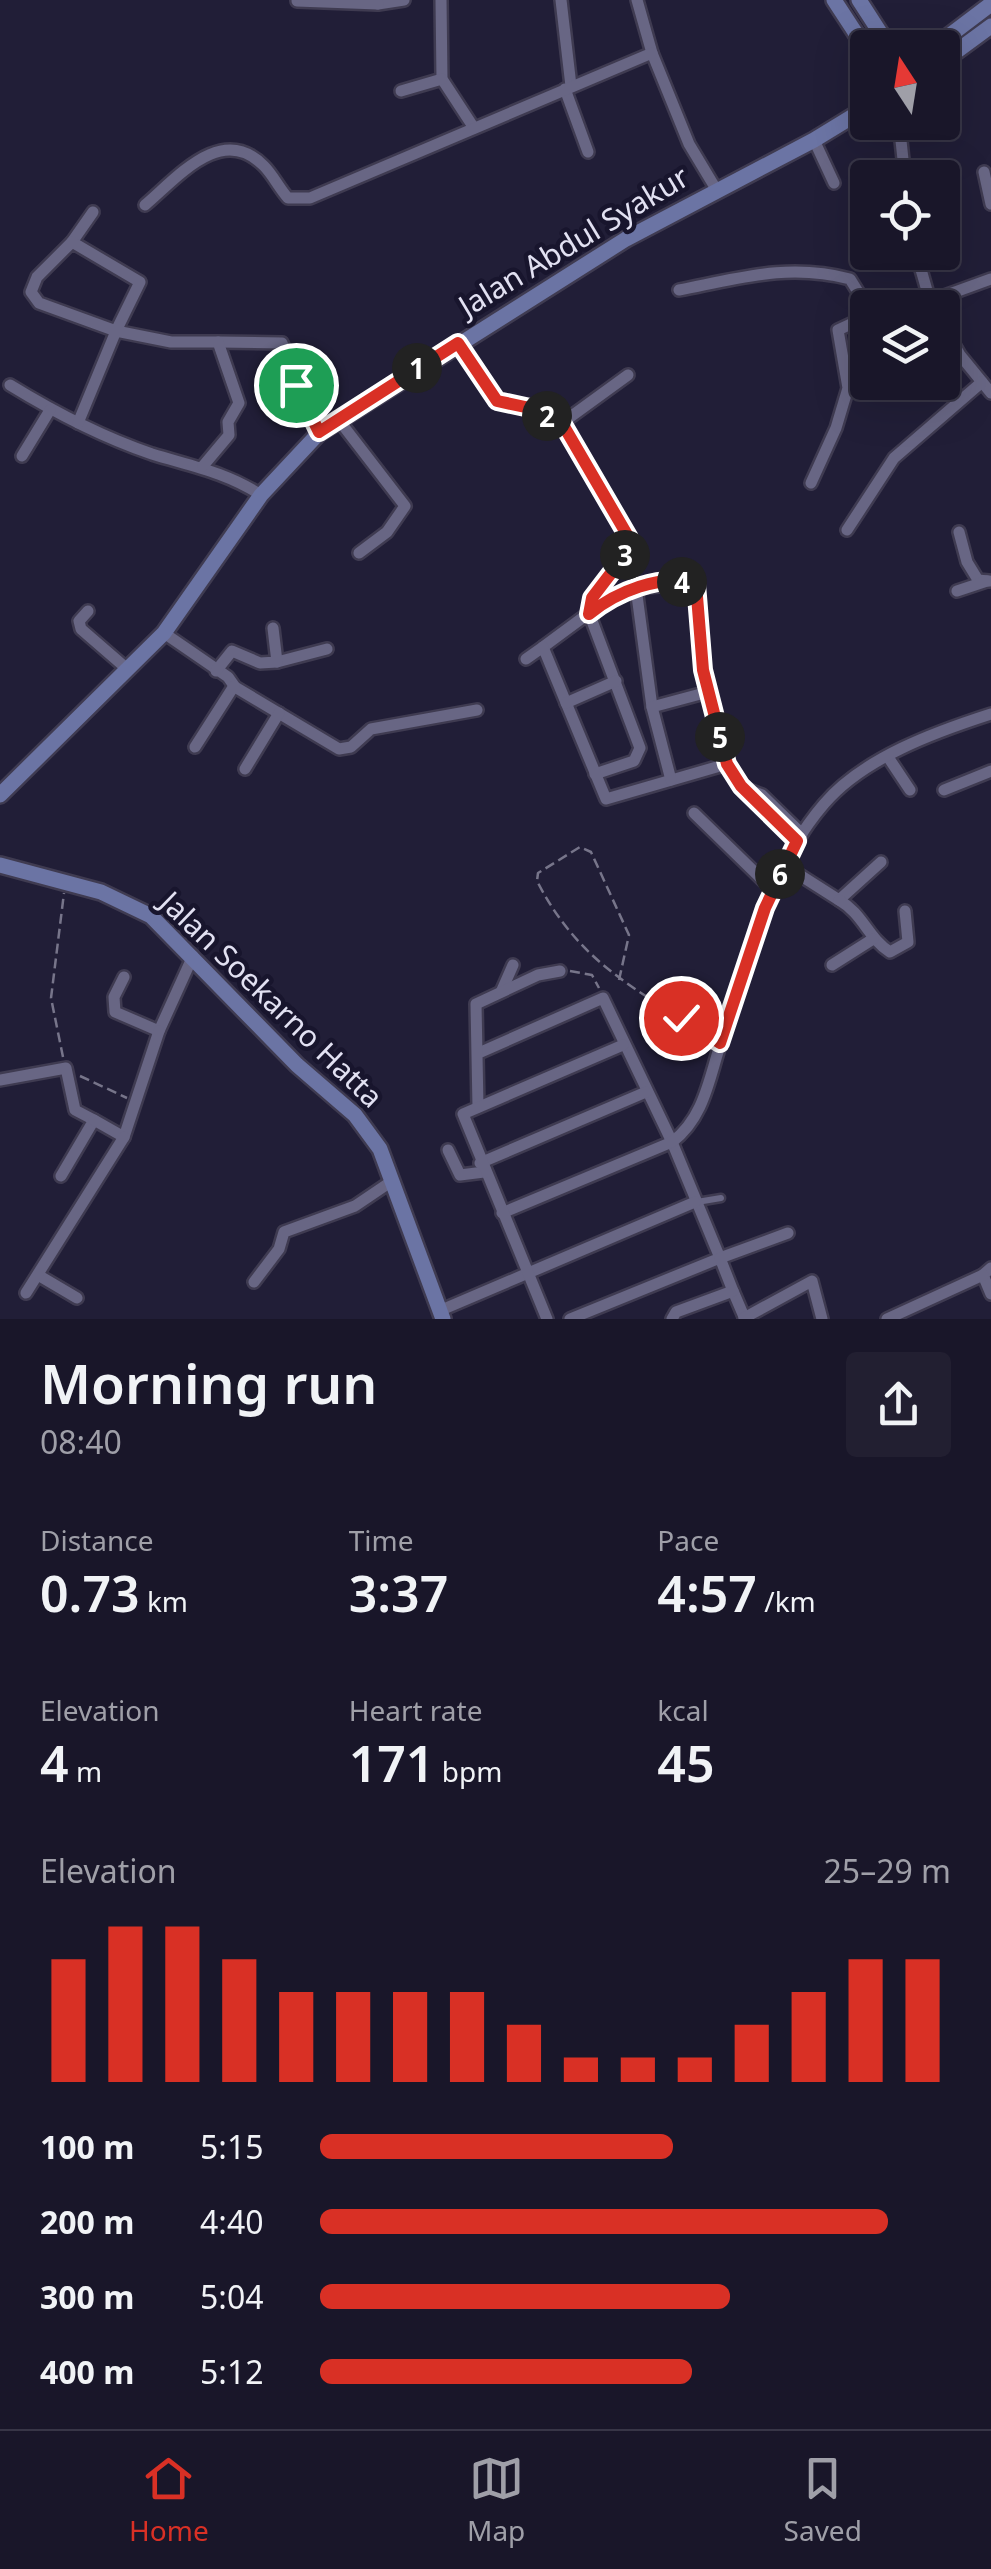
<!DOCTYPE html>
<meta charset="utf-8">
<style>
:root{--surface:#191629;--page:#221f31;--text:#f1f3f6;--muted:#9f9fa8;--line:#373546;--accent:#d93025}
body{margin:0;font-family:"Noto Sans",sans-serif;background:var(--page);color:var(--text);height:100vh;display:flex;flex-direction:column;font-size:38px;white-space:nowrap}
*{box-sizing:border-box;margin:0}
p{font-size:32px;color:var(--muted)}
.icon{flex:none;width:55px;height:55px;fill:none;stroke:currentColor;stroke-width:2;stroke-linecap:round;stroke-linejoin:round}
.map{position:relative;height:1319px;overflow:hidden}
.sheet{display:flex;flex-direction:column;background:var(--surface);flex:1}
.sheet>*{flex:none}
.needle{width:65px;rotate:348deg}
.buttons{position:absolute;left:850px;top:30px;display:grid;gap:20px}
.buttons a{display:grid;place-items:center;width:110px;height:110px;border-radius:10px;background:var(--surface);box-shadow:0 10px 40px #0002,0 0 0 2px var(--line);font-size:50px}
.pin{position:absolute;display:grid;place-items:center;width:85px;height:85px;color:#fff;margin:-42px;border:5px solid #fff;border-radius:50%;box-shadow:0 2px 10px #0007}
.km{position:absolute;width:50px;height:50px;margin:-25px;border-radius:50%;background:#222;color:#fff;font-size:28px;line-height:50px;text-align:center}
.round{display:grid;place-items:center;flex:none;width:105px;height:105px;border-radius:10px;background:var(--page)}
.summary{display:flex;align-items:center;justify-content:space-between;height:170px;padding:0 40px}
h1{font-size:55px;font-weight:600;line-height:75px}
.stats{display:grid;grid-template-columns:repeat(3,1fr);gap:15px;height:170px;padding:10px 40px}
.stats div{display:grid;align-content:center}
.stats b{font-size:50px;font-weight:600}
.stats small{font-size:28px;font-weight:400}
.stats p{font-size:28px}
.chart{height:280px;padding:20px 40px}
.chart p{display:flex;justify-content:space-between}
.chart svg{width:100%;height:180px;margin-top:10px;stroke:var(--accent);stroke-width:6}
ul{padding:0 40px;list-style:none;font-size:32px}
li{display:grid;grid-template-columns:160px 120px 1fr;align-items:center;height:75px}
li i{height:25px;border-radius:12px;background:var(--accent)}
.tab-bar{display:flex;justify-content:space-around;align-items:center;height:140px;border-top:2px solid var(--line);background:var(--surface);font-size:28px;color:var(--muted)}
.tab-bar a{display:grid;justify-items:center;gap:5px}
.tab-bar .current{color:var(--accent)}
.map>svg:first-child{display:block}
</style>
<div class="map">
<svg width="991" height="1319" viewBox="0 0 991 1319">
<rect width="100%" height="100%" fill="#211e37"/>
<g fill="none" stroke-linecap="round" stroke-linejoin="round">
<defs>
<path id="lane" d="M697 1202 721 1198"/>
<g id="street">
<path d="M378 0V4L404 0"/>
<path d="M441 0 442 79 474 128"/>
<path d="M561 0 571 86"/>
<path d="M637 0 652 53"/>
<path d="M297 1 378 4"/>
<path d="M565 89 588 152"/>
<path d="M401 91 442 79"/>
<path d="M899 122 905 178"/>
<path d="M814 140 834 183"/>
<path d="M984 172 991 204"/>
<path d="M145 205C178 177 222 123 264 166 273 175 279 188 288 198H310L652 53 689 144 716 189"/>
<path d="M72 242 93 212"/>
<path d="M916 252 932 308"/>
<path d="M679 290C740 278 789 263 850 279L868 308"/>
<path d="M911 308 991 279"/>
<path d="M942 324 960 355 991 393"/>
<path d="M218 342 282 343 319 433"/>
<path d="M458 343 497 401 530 408 562 423 629 539 631 547 592 598 589 613"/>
<path d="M10 385C54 412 102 437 152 454 191 466 225 472 261 495"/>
<path d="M338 419 405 506 387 532 359 553"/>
<path d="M78 423 116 331 39 303 31 292 37 277 72 242 140 282 116 331 171 342H218L239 403 228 422 229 435 203 466"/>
<path d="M562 423 628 375"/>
<path d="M22 456 50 410"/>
<path d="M811 483 836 428 848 388 838 330 868 316"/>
<path d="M847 530 894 458 982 382"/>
<path d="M959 532 967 562 978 580 989 581"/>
<path d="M957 591 987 581"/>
<path d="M88 611 79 621 81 629 126 668"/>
<path d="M589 613 607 599 636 588"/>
<path d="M164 633 228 677 235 687 339 749 351 747 371 729 477 710"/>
<path d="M543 647 589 613 640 748 634 761 595 774"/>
<path d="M526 659 543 647 606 799 727 764 741 787 762 795 802 834"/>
<path d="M277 662 327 649"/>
<path d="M216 671 232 651 260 663 277 662 273 628"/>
<path d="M566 703 616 681"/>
<path d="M652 707 636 588 693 583 698 593 703 670 727 764"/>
<path d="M195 747 234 686"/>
<path d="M888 757 910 790"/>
<path d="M245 769 279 713"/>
<path d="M671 780 652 707 708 692"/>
<path d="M944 790 991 771"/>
<path d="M694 813 773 890"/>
<path d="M773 815 797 841"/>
<path d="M784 865 839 900 881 862"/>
<path d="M839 900C863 914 868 938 890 952L908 942 905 911"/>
<path d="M832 965 873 939"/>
<path d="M124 977 114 997 115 1012 159 1031 193 956"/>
<path d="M502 990 513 965"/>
<path d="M481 1052 603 998 672 1142 720 1258 570 1319"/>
<path d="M0 1080 66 1068 75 1110 94 1120 61 1176"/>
<path d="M478 1107 476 1004 538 975 560 971"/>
<path d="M94 1120 124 1137 159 1031"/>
<path d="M448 1150 460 1175 484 1172"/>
<path d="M480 1163 646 1092"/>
<path d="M502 1213 672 1142C704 1118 709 1079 721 1042 746 961 768 869 824 804 863 758 935 732 991 714"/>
<path d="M991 1268 983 1275 991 1294"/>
<path d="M38 1275 77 1298"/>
<path d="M254 1282 279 1249 284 1232 355 1206 392 1181"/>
<path d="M733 1291 745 1319"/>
<path d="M26 1293 124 1137"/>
<path d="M439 1311 695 1202"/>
<path d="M744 1318 812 1281 822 1319"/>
<path d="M547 1319 463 1114 623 1045"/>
<path d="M672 1319 676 1312 733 1291 720 1258 788 1233"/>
<path d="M887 1319 983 1275"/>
</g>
<g id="secondary">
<path d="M834 0 868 52"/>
<path d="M859 0 890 48"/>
<path d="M933 48 991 4"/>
<path d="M942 62 991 26"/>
<path d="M0 795 164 633 261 495 319 433 626 239 814 140 868 107"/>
<path d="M0 865 101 892 151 916 297 1065 355 1115 380 1149 443 1319"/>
</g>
</defs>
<use href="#lane" stroke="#3f3b51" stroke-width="11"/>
<use href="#street" stroke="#3f3b51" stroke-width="16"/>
<use href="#secondary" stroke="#3f3b51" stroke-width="20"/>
<g stroke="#77758a" stroke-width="2.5" stroke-dasharray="10 5" stroke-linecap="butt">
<path d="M570 971 592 975 599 988"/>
<path d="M619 980 629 935 591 852 580 847 538 873 537 881C579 963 636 989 709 1036"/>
<path d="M63 1057 51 998 64 893"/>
<path d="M80 1076 127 1098"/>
</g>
<use href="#lane" stroke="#686684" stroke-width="6"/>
<use href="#street" stroke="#686684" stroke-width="11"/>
<use href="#secondary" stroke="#6b74a4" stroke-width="15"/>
</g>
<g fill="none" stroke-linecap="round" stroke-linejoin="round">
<defs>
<path id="route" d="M296 385 319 432 458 343 497 401 530 408 562 423 629 538 631 547 592 598 589 614C616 592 661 573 696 584L703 670 727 764 741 786 797 841 765 908 720 1043 681 1018"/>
</defs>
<use href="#route" stroke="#fff" stroke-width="20"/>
<use href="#route" stroke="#d93025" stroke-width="12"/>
</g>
<g text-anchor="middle" stroke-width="9" stroke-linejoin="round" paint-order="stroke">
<g font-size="30" fill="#e2e1f2" stroke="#18152d">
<text transform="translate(574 242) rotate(-31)" y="10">Jalan Abdul Syakur</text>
<text transform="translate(271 1000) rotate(44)" y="10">Jalan Soekarno Hatta</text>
</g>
</g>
</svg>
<div class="buttons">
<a><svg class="needle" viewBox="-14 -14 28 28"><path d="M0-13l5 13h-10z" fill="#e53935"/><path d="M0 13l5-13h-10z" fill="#9f9fa8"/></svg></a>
<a><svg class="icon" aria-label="locate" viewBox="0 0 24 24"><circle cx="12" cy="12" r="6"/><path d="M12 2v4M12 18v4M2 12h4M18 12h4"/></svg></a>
<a><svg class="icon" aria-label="layers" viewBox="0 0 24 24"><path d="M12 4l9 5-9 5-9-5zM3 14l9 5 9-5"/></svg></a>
</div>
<div class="pin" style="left:296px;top:385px;background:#1e9e55"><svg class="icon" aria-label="arrive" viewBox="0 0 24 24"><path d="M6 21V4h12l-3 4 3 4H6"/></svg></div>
<div class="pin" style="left:681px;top:1018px;background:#d93025"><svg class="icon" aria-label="check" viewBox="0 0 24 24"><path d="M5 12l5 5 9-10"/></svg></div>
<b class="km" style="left:417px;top:368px">1</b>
<b class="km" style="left:547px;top:416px">2</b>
<b class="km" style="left:625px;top:555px">3</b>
<b class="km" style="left:682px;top:582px">4</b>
<b class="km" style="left:720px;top:737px">5</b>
<b class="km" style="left:780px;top:874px">6</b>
</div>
<section class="sheet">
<div class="summary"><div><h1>Morning run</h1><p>08:40</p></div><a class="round"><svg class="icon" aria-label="share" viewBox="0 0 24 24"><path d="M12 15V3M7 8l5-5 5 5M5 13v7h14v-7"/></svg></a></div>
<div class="stats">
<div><p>Distance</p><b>0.73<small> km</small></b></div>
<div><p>Time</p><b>3:37</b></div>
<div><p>Pace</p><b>4:57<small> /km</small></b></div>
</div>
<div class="stats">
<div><p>Elevation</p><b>4<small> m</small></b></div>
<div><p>Heart rate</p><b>171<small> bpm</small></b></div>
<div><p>kcal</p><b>45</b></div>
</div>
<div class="chart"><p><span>Elevation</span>25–29 m</p>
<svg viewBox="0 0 160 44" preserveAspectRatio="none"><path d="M5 44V14M15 44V6M25 44V6M35 44V14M45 44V22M55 44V22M65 44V22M75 44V22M85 44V30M95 44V38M105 44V38M115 44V38M125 44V30M135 44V22M145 44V14M155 44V14"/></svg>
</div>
<ul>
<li><b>100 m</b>5:15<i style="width:56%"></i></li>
<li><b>200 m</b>4:40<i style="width:90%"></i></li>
<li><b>300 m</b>5:04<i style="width:65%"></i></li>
<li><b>400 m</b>5:12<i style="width:59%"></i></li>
</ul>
</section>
<nav class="tab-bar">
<a class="current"><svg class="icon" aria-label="home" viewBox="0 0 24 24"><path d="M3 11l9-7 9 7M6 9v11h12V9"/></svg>Home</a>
<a><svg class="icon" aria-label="map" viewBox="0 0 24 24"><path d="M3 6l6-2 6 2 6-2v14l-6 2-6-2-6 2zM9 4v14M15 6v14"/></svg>Map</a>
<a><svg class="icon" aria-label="saved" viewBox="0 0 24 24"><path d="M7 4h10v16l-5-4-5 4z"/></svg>Saved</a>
</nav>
